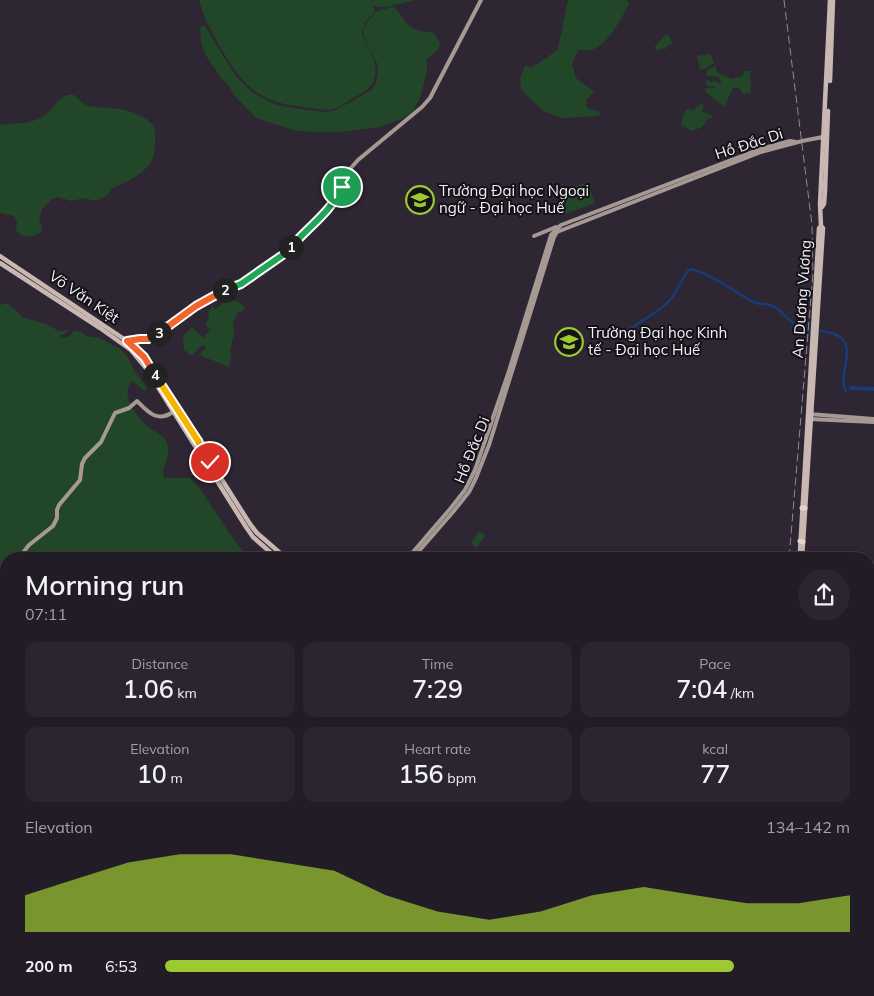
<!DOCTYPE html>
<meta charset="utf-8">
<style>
:root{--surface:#221c26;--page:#2a252e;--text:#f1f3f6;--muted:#a2a1a7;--line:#3f3a43;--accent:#9dca30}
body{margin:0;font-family:Mulish,sans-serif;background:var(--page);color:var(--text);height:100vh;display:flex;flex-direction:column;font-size:19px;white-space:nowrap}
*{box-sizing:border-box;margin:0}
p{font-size:16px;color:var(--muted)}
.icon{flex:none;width:28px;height:28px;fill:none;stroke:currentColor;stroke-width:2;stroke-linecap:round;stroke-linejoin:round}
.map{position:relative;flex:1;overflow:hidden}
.panel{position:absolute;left:0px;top:552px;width:875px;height:444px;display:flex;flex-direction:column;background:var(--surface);border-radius:20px 20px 0 0;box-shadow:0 2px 8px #0003,0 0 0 1px var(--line)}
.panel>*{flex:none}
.pin{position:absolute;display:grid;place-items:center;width:42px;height:42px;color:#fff;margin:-21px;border:2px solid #fff;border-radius:50%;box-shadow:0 1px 5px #0007}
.km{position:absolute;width:25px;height:25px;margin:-12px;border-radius:50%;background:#222;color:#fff;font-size:14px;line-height:25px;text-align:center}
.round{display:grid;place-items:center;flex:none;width:52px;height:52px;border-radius:26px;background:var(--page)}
.overview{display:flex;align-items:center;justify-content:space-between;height:85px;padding:0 25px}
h1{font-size:28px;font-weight:600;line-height:38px}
.figures{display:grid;grid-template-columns:repeat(3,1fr);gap:8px;height:85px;padding:5px 25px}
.figures div{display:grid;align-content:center;border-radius:12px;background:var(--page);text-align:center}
.figures b{font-size:25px;font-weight:600}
.figures small{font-size:14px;font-weight:400}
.figures p{font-size:14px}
.chart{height:140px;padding:10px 25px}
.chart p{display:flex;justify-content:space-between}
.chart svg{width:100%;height:90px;margin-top:5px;fill:var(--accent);opacity:.7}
ul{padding:0 25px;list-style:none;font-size:16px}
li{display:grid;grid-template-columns:80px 60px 1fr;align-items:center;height:38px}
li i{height:12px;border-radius:6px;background:var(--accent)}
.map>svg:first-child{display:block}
</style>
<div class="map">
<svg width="874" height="996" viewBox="0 0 874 996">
<rect width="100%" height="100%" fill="#2e2633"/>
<g fill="#224728">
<path d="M199 0H371L373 4 372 0H416L386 7H376L373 5 375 12 365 22 362 32C363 39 367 44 370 50 380 72 378 86 355 97 347 101 340 108 331 110 322 110 313 108 304 107 261 103 245 88 223 52 213 35 204 19 199 0Z"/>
<path d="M568 0H627L629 3C622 18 608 45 591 50 587 51 582 50 578 50L572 64 576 78 594 92 586 100 587 108 599 111 600 116 562 118 542 110 521 90 520 78 525 66 532 67 547 58 558 49Z"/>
<path d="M393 7C399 11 400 14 404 20 412 31 421 31 434 33L440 43 438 50 427 59V71L421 95 413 112 402 119 379 127 341 132H313L293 130 256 118 234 95 229 86 221 78 205 54 201 42 200 27 203 25 205 26 235 75 253 93 274 104 287 107 324 112 334 111 363 95 371 90 376 83 378 72 377 63 364 37 363 28 369 20 377 11Z"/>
<path d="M668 34 673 44H670L664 50 662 48 659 51 654 48 664 36Z"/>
<path d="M710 54 714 63 705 69H700L697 56Z"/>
<path d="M715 66 718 73 732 79 742 76 745 71H750L751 93 743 94 740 88H733L724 107 706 92 705 88H716L715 87 707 86 706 81 708 80 711 83 715 80 719 84 722 83 718 77 707 76 706 71Z"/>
<path d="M68 95H74C78 98 82 103 86 105 93 108 101 107 109 108 123 109 142 113 152 124 157 129 155 140 155 146 155 171 130 180 111 189L108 195 96 201 84 198 71 201 58 197 52 199 42 209 39 219 42 227 41 233C31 237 23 239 16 230L17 222 14 216 0 213V125C18 122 28 126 45 115 55 109 54 100 68 95Z"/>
<path d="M700 103 704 106 702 112 714 116 707 120 702 127 692 131 681 125 684 112 687 109 694 110Z"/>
<path d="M587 182 595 203 565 214 557 193Z"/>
<path d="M226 300 237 301 245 307 242 312 239 311 233 322 234 334 230 350 231 359 229 367 202 356 200 354 206 348 205 345 201 346 192 356 184 350 183 336 192 327 203 338 210 331 205 323 209 319 208 312 212 307 216 309Z"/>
<path d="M2 304H8L20 314 21 317 46 324 59 331 70 330 63 335H60V338L69 337 74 331 82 332 86 336 99 338 119 348 127 356 134 370 147 388 145 391 132 381C119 397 137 417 150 428 156 433 164 435 167 443 172 457 160 467 164 478H190L198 486 236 543 252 559H6V990H21L24 996H0V306Z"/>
<path d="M479 531 485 535 477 548 471 543Z"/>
</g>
<path fill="#173c76" d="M850 386 874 387V391L849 390Z"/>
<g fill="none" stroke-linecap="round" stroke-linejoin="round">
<g stroke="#173c76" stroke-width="2.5">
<path d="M820 331C868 336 835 369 846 392"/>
<path d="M625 333C639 320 659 314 672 298 677 291 685 272 690 269 708 272 737 293 753 302 760 305 769 303 775 307 787 316 795 329 811 331"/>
</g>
<g stroke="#a69994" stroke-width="4">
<path d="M534 236 556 227"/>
<path d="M127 341 140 339H148L210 298 241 284 287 252 336 200 350 169 358 160 422 107 430 98 481 0"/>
<path d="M809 414 874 419"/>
<path d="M809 419 874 422"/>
<path d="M18 559 29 545 53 526 57 518V510L59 505 80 480 82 464 85 458 101 442 115 413 129 408 137 401C148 412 157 423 173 412"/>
<path d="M407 559 450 509 465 490 475 470 508 374 551 235 561 225 760 149 790 141 796 142"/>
<path d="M412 559 453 512 469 492 476 478 489 445 554 237 557 232 761 152 802 141 823 137"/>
<path d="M0 579 6 571"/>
<path d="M557 996V990"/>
<path d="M562 996V990"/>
</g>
<g stroke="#c9b8b2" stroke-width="4.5">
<path d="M830 81 833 0"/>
<path d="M822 207 824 204 825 191 828 111"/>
<path d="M0 256 127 341 137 349 150 366 250 524 257 533 287 559"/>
<path d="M0 263 100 328 131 350 146 368 246 527 253 537 278 559"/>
<path d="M800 551 819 228 821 226"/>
<path d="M802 559 823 228 821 226 820 204 830 0"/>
<path d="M869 717H874"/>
<path d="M869 724H874"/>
<path d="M869 742 874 736"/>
<path d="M869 750 874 745"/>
<path d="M807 990V996"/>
<path d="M810 990V996"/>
</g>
<g stroke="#e9d4cd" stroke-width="5">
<path d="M802 508H805"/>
<path d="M800 541 803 542"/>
</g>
<g stroke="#908994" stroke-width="1" stroke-dasharray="8 4" stroke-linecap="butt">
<path d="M784 0 812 225 813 273 789 559"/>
<path d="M782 990V996"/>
</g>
</g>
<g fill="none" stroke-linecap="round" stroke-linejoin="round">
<defs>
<path id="split-1" d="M291 247C308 227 331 212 342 187"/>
<path id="split-2" d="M225 290 241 284 287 252 291 247"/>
<path id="split-3" d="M159 333 196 306 225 290"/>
<path id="split-4" d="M155 375 144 357 127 341 140 339H148L159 333"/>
<path id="split-5" d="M155 375 198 441"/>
<path id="split-6" d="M198 441 210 462"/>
</defs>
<use href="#split-1" stroke="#fff" stroke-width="10"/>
<use href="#split-2" stroke="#fff" stroke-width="10"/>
<use href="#split-3" stroke="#fff" stroke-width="10"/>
<use href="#split-4" stroke="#fff" stroke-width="10"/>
<use href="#split-5" stroke="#fff" stroke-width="10"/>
<use href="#split-6" stroke="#fff" stroke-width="10"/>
<use href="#split-1" stroke="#22a559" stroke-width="6"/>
<use href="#split-2" stroke="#22a559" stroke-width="6"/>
<use href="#split-3" stroke="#f0652b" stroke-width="6"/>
<use href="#split-4" stroke="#f0652b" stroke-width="6"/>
<use href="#split-5" stroke="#f5b400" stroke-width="6"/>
<use href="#split-6" stroke="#f5b400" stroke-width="6"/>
</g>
<defs>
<symbol id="university-ring" viewBox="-11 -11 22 22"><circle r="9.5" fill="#141117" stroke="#9dca30" stroke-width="1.5"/><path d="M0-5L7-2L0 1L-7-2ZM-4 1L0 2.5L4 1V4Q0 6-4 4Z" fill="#9dca30"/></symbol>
</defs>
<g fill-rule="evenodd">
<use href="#university-ring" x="404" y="184" width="32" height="32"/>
<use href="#university-ring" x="553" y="326" width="32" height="32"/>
</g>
<g text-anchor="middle" stroke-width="4" stroke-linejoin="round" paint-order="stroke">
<g font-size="15" fill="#f5f0f8" stroke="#141117">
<text transform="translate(749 144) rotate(-18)" y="5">Hồ Đắc Di</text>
<text transform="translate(84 297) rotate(34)" y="5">Võ Văn Kiệt</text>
<text transform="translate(802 299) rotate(-86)" y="5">An Dương Vương</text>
<text transform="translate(472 450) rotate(-68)" y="5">Hồ Đắc Di</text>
</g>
<g font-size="15" fill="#f5f0f8" stroke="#141117" text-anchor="start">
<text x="439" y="196">Trường Đại học Ngoại<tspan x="439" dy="17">ngữ - Đại học Huế</tspan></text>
<text x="588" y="338">Trường Đại học Kinh<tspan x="588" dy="17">tế - Đại học Huế</tspan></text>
</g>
</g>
</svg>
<div class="pin" style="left:342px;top:187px;background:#1e9e55"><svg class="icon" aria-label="arrive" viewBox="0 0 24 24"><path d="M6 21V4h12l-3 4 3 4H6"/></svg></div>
<div class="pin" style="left:210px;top:462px;background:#d93025"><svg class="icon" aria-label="check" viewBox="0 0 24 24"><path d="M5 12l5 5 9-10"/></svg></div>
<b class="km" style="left:291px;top:247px">1</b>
<b class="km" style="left:225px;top:290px">2</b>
<b class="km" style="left:159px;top:333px">3</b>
<b class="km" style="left:155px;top:375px">4</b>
<section class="panel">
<div class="overview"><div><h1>Morning run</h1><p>07:11</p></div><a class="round"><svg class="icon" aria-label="share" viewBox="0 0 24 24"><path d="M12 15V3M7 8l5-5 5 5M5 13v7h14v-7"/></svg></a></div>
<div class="figures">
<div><p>Distance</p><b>1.06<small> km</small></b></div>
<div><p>Time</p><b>7:29</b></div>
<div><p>Pace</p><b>7:04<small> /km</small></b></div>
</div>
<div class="figures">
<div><p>Elevation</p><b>10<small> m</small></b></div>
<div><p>Heart rate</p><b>156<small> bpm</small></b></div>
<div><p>kcal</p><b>77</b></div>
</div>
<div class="chart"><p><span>Elevation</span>134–142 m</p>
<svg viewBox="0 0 160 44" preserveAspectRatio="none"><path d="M0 44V26L10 18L20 10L30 6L40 6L50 10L60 14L70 26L80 34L90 38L100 34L110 26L120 22L130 26L140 30L150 30L160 26V44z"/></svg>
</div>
<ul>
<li><b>200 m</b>6:53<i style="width:83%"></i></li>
</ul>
</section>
</div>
